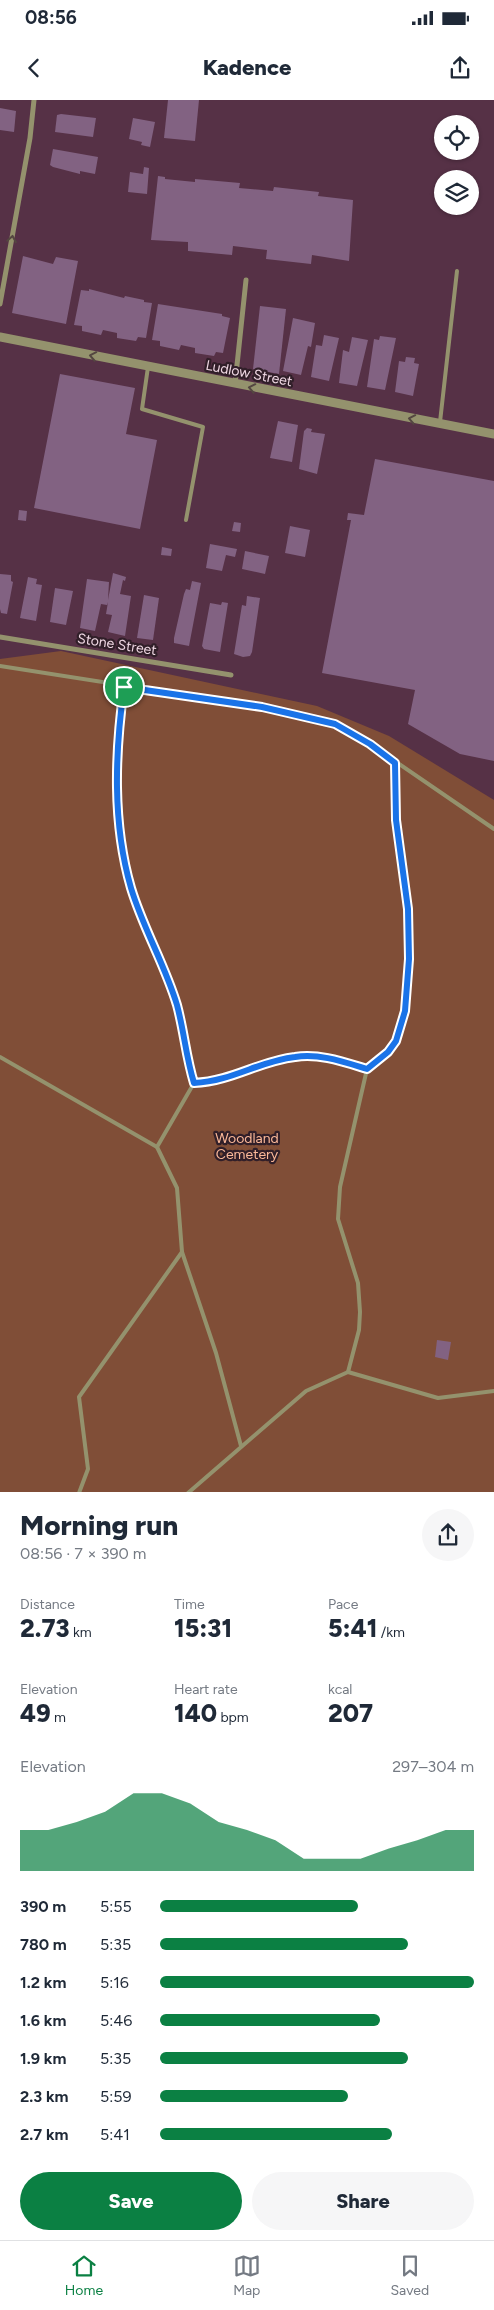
<!DOCTYPE html>
<meta charset="utf-8">
<style>
:root{--surface:#fff;--page:#f6f6f7;--text:#1f2937;--muted:#747a83;--line:#e0e1e3;--accent:#0b8043}
body{margin:0;font-family:Figtree,sans-serif;background:var(--page);color:var(--text);height:100vh;display:flex;flex-direction:column;font-size:19px;white-space:nowrap}
*{box-sizing:border-box;margin:0}
p{font-size:16px;color:var(--muted)}
.icon{flex:none;width:28px;height:28px;fill:none;stroke:currentColor;stroke-width:2;stroke-linecap:round;stroke-linejoin:round}
.map{position:relative;height:1392px;overflow:hidden}
.drawer{display:flex;flex-direction:column;background:var(--surface);flex:1}
.drawer>*{flex:none}
.controls{position:absolute;left:434px;top:15px;display:grid;gap:10px}
.controls a{display:grid;place-items:center;width:45px;height:45px;border-radius:50%;background:var(--surface);box-shadow:0 1px 4px #0004;font-size:25px}
.pin{position:absolute;display:grid;place-items:center;width:42px;height:42px;color:#fff;margin:-21px;border:2px solid #fff;border-radius:50%;box-shadow:0 1px 5px #0007}
.round{display:grid;place-items:center;flex:none;width:52px;height:52px;border-radius:26px;background:var(--page)}
.head{display:flex;align-items:center;justify-content:space-between;height:85px;padding:0 20px}
h1{font-size:28px;font-weight:800;line-height:38px}
.stats{display:grid;grid-template-columns:repeat(3,1fr);gap:8px;height:85px;padding:5px 20px}
.stats div{display:grid;align-content:center}
.stats b{font-size:25px;font-weight:800}
.stats small{font-size:14px;font-weight:400}
.stats p{font-size:14px}
.chart{height:140px;padding:10px 20px}
.chart p{display:flex;justify-content:space-between}
.chart svg{width:100%;height:90px;margin-top:5px;fill:var(--accent);opacity:.7}
.primary-button{display:flex;gap:10px;margin-top:auto;padding:10px 20px}
.primary-button a{flex:1;height:58px;border-radius:30px;background:var(--accent);color:#fff;font-size:20px;font-weight:800;line-height:58px;text-align:center}
.primary-button a+a{background:var(--page);color:var(--text)}
ul{padding:0 20px;list-style:none;font-size:16px}
li{display:grid;grid-template-columns:80px 60px 1fr;align-items:center;height:38px}
li i{height:12px;border-radius:6px;background:var(--accent)}
.status{display:flex;justify-content:space-between;align-items:center;height:35px;padding:0 25px;background:var(--surface);direction:ltr}
.status svg{height:14px;fill:currentColor}
header{display:flex;justify-content:space-between;align-items:center;height:65px;padding:0 20px;background:var(--surface);font-size:22px;font-weight:800}
.dock{display:flex;justify-content:space-around;align-items:center;height:70px;border-top:1px solid var(--line);background:var(--surface);font-size:14px;color:var(--muted)}
.dock a{display:grid;justify-items:center;gap:2px}
.dock .on{color:var(--accent)}
.map>svg:first-child{display:block}
</style>
<div class="status"><b>08:56</b><svg viewBox="0 0 49 12"><path d="M0 12V9h3v3zM5 12V6h3v6zM10 12V3h3v9zM15 12V0h3v12zM26 1h20v11H26zM47 4h2v5h-2z"/></svg></div>
<header><svg class="icon" aria-label="back" viewBox="0 0 24 24"><path d="M15 5l-7 7 7 7"/></svg>Kadence<svg class="icon" aria-label="share" viewBox="0 0 24 24"><path d="M12 15V3M7 8l5-5 5 5M5 13v7h14v-7"/></svg></header>
<div class="map">
<svg width="494" height="1393" viewBox="0 0 494 1393">
<rect width="100%" height="100%" fill="#563146"/>
<path fill="#804e37" d="M61 551 317 606 389 636 494 700V1392L0 1393V559Z"/>
<g fill="#826282">
<path d="M168 0H199L195 41 164 38Z"/>
<path d="M0 8 16 11 14 32 0 30Z"/>
<path d="M61 14 96 18 93 37 55 32 57 15Z"/>
<path d="M133 18 155 22 150 47 141 45 142 42 129 39Z"/>
<path d="M53 49 98 57 95 74 80 71V74L53 67 50 65Z"/>
<path d="M144 67 149 68 147 94 128 92 130 72 143 74Z"/>
<path d="M158 76 165 77V79L195 82V79L240 83 239 88 273 91 274 87 319 92 318 96 353 100 349 161 312 155 311 164 266 159 267 150 233 146 232 155 188 151V142L151 140Z"/>
<path d="M23 156 53 164 56 157 78 161 66 224 12 213Z"/>
<path d="M89 189 124 198 125 196 144 200V202L152 203 146 238 138 237 136 241 117 238V233L103 230 101 235 82 231V226L74 225 81 190 89 191Z"/>
<path d="M158 204 222 214V216L230 218 223 253 216 252 214 256 195 253V248L181 245 179 250 160 246V241L152 240Z"/>
<path d="M260 206 286 209 279 274 253 269Z"/>
<path d="M293 218 315 223 311 247 308 246 301 275 283 271Z"/>
<path d="M324 235 339 238 329 281 311 277 316 245 322 246Z"/>
<path d="M380 236 396 238 385 290 367 287 374 239 379 240Z"/>
<path d="M352 237 368 240 357 286 339 283 343 250 349 252Z"/>
<path d="M406 257 415 258 414 263 419 264 413 296 395 292 399 261 405 262Z"/>
<path d="M60 274 135 288 126 334 157 340 140 429 34 408Z"/>
<path d="M278 321 298 325 292 362 270 358Z"/>
<path d="M307 328 312 329 311 332 325 334 317 374 299 369 304 331Z"/>
<path d="M375 359 494 381V661L460 654 408 624 415 590 322 573 351 420H347L348 413 364 415Z"/>
<path d="M19 410 27 411 26 421 18 420Z"/>
<path d="M234 422 241 423 240 432 232 431Z"/>
<path d="M290 426 310 430 305 457 285 453Z"/>
<path d="M210 444 237 449 235 457 226 455 222 471 206 468Z"/>
<path d="M162 447 172 449 171 456 161 455Z"/>
<path d="M245 451 269 456 265 474 242 469Z"/>
<path d="M113 473 126 477 125 481 123 480 120 494 131 496 125 536 108 532 112 515 106 514 108 502 107 505 101 504 95 531 80 528 87 479 109 482 108 500Z"/>
<path d="M0 474 11 475V481L13 482 7 514 1 513 0 509Z"/>
<path d="M28 477 37 479 36 484 42 485 36 521 20 518Z"/>
<path d="M192 481 201 483 189 546 174 543V538L184 494 186 489 190 490Z"/>
<path d="M55 488 73 491 66 525 50 522Z"/>
<path d="M144 495 159 498 153 540 137 538Z"/>
<path d="M247 496 260 498 252 552 250 556 243 557 234 554 242 505 246 506Z"/>
<path d="M222 502 228 503 220 552 204 549 202 546 210 503 221 505Z"/>
<path d="M437 1240 451 1242 448 1260 435 1257Z"/>
</g>
<g fill="none" stroke-linecap="round" stroke-linejoin="round">
<g stroke="#94926d" stroke-width="4">
<path d="M148 267 142 309 203 327 186 420"/>
<path d="M440 322 457 171"/>
<path d="M0 566 262 607 335 624 370 644 494 729"/>
<path d="M124 587 116 686 122 746 131 788 176 903 185 953 194 983 157 1047"/>
<path d="M0 957 157 1047 177 1088 182 1152 216 1253 241 1346"/>
<path d="M194 983C233 981 259 961 295 957 319 953 344 962 367 969"/>
<path d="M348 1272 359 1230 360 1212 358 1183 338 1119 340 1087 367 969 388 952 396 941 405 911 409 859 408 809 396 720 395 663"/>
<path d="M79 1393 88 1369 79 1297 182 1152"/>
<path d="M188 1393 306 1291 348 1272 438 1298 494 1291"/>
</g>
<g stroke="#94926d" stroke-width="5">
<path d="M0 204 30 38 34 0"/>
<path d="M235 284 246 180"/>
<path d="M0 537 231 575"/>
</g>
<path stroke="#94926d" stroke-width="9" d="M0 237 494 334"/>
</g>
<defs><path id="oneway-chevron" d="M-2-3.5L2.5 0L-2 3.5" fill="none" stroke-width="1.6" stroke-linecap="round" stroke-linejoin="round" transform="scale(1.25)"/></defs>
<g stroke="#544741">
<use href="#oneway-chevron" transform="translate(12 139) rotate(-80)"/>
<use href="#oneway-chevron" transform="translate(93 256) rotate(-169)"/>
<use href="#oneway-chevron" transform="translate(252 288) rotate(-169)"/>
<use href="#oneway-chevron" transform="translate(412 319) rotate(-169)"/>
</g>
<g fill="none" stroke-linecap="round" stroke-linejoin="round">
<defs>
<path id="route" d="M124 587 262 607 335 624 370 644 395 663 396 720 408 809 409 859 405 911 396 941 388 952 367 969C344 962 319 953 295 957 259 961 233 981 194 983 186 957 184 931 177 905 165 865 143 828 131 788 112 722 115 653 124 587Z"/>
</defs>
<use href="#route" stroke="#fff" stroke-width="10"/>
<use href="#route" stroke="#1a73e8" stroke-width="6"/>
</g>
<g text-anchor="middle" stroke-width="4.5" stroke-linejoin="round" paint-order="stroke">
<g font-size="14" fill="#f0d8e4" stroke="#311f29">
<text transform="translate(249 273) rotate(11)" y="5">Ludlow Street</text>
<text transform="translate(117 544) rotate(9)" y="5">Stone Street</text>
</g>
<g font-size="14" fill="#fcb999" stroke="#311f29">
<text x="247" y="1043">Woodland<tspan x="247" dy="16">Cemetery</tspan></text>
</g>
</g>
</svg>
<div class="controls">
<a><svg class="icon" aria-label="locate" viewBox="0 0 24 24"><circle cx="12" cy="12" r="6"/><path d="M12 2v4M12 18v4M2 12h4M18 12h4"/></svg></a>
<a><svg class="icon" aria-label="layers" viewBox="0 0 24 24"><path d="M12 4l9 5-9 5-9-5zM3 14l9 5 9-5"/></svg></a>
</div>
<div class="pin" style="left:124px;top:587px;background:#1e9e55"><svg class="icon" aria-label="arrive" viewBox="0 0 24 24"><path d="M6 21V4h12l-3 4 3 4H6"/></svg></div>
</div>
<section class="drawer">
<div class="head"><div><h1>Morning run</h1><p>08:56 · 7 × 390 m</p></div><a class="round"><svg class="icon" aria-label="share" viewBox="0 0 24 24"><path d="M12 15V3M7 8l5-5 5 5M5 13v7h14v-7"/></svg></a></div>
<div class="stats">
<div><p>Distance</p><b>2.73<small> km</small></b></div>
<div><p>Time</p><b>15:31</b></div>
<div><p>Pace</p><b>5:41<small> /km</small></b></div>
</div>
<div class="stats">
<div><p>Elevation</p><b>49<small> m</small></b></div>
<div><p>Heart rate</p><b>140<small> bpm</small></b></div>
<div><p>kcal</p><b>207</b></div>
</div>
<div class="chart"><p><span>Elevation</span>297–304 m</p>
<svg viewBox="0 0 160 44" preserveAspectRatio="none"><path d="M0 44V24L10 24L20 20L30 15L40 6L50 6L60 11L70 20L80 24L90 29L100 38L110 38L120 38L130 33L140 29L150 24L160 24V44z"/></svg>
</div>
<ul>
<li><b>390 m</b>5:55<i style="width:63%"></i></li>
<li><b>780 m</b>5:35<i style="width:79%"></i></li>
<li><b>1.2 km</b>5:16<i style="width:100%"></i></li>
<li><b>1.6 km</b>5:46<i style="width:70%"></i></li>
<li><b>1.9 km</b>5:35<i style="width:79%"></i></li>
<li><b>2.3 km</b>5:59<i style="width:60%"></i></li>
<li><b>2.7 km</b>5:41<i style="width:74%"></i></li>
</ul>
<div class="primary-button"><a>Save</a><a>Share</a></div>
</section>
<nav class="dock">
<a class="on"><svg class="icon" aria-label="home" viewBox="0 0 24 24"><path d="M3 11l9-7 9 7M6 9v11h12V9"/></svg>Home</a>
<a><svg class="icon" aria-label="map" viewBox="0 0 24 24"><path d="M3 6l6-2 6 2 6-2v14l-6 2-6-2-6 2zM9 4v14M15 6v14"/></svg>Map</a>
<a><svg class="icon" aria-label="saved" viewBox="0 0 24 24"><path d="M7 4h10v16l-5-4-5 4z"/></svg>Saved</a>
</nav>
